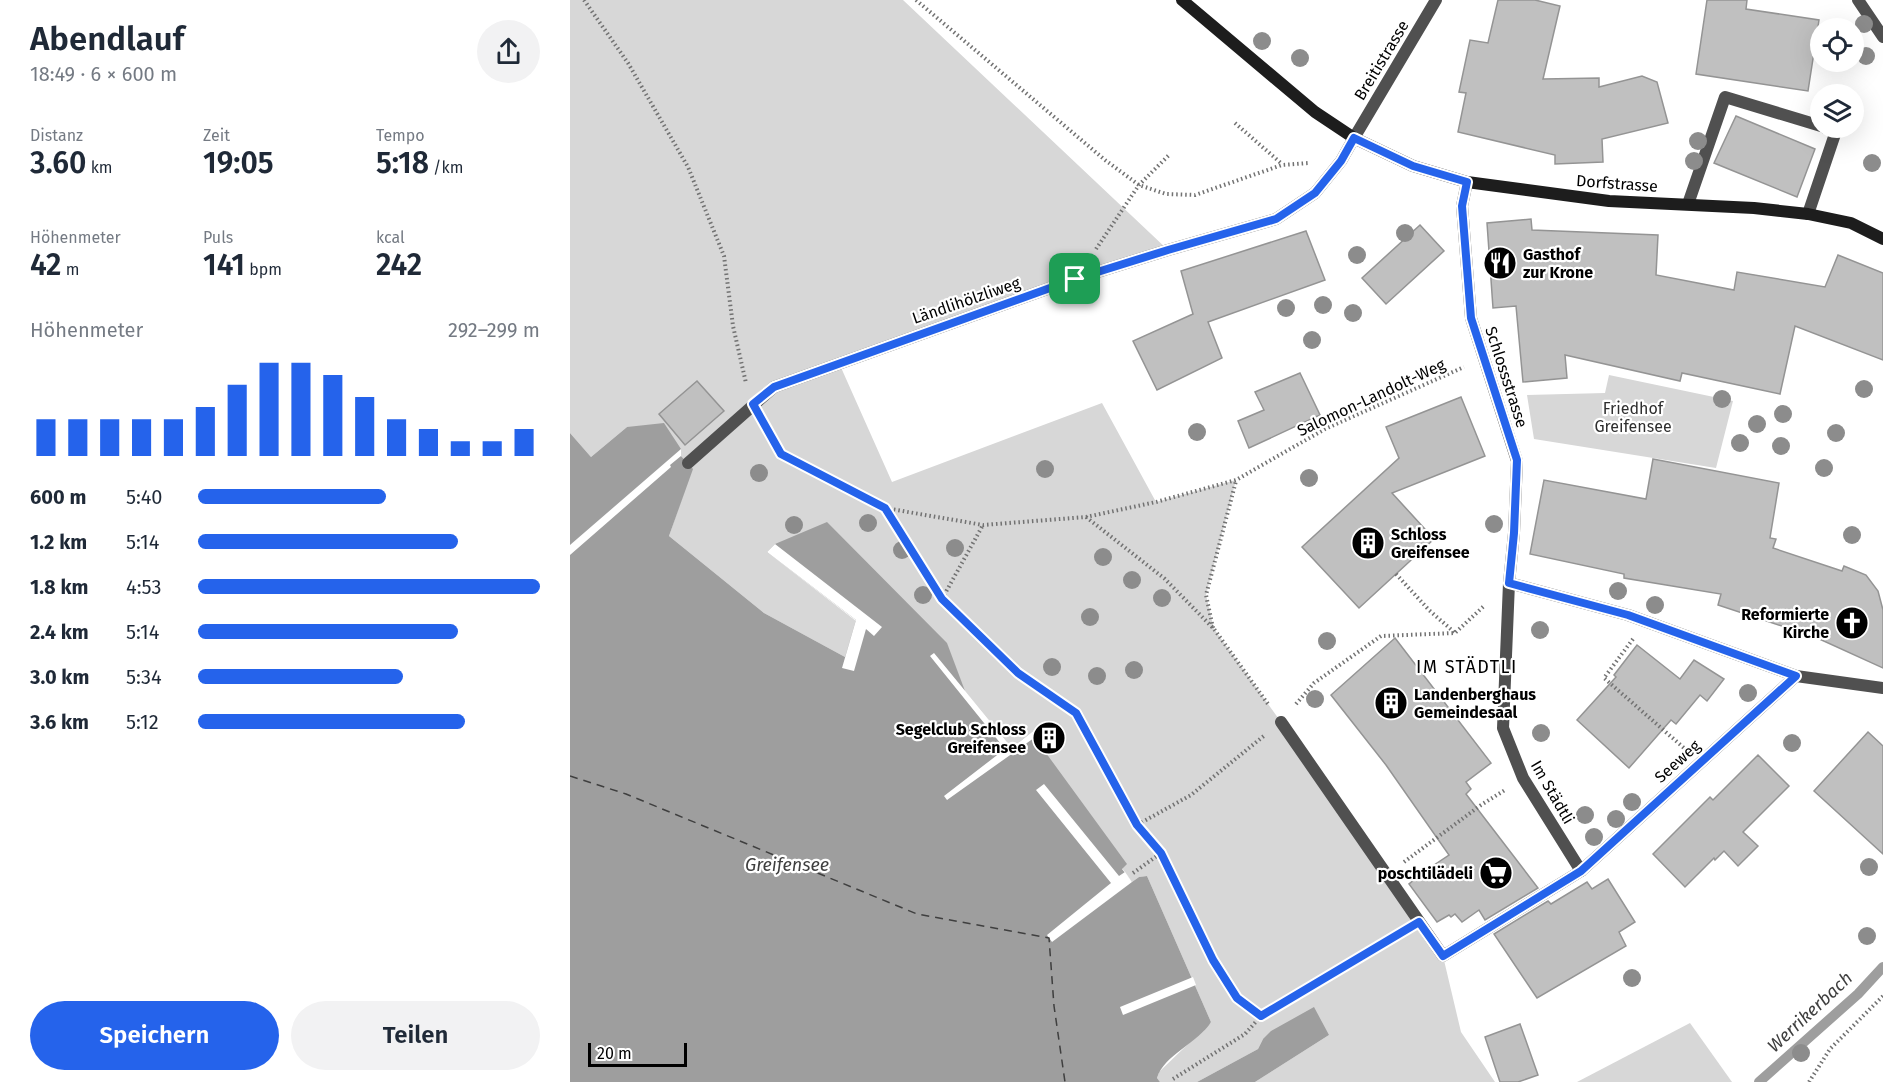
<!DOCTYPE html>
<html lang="de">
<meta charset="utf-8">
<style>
:root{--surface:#fff;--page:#f2f2f3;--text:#1f2937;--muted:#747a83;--accent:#2563eb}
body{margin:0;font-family:"Fira Sans",sans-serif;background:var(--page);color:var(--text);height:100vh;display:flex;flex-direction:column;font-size:22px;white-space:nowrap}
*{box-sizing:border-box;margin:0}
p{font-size:20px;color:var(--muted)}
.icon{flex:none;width:33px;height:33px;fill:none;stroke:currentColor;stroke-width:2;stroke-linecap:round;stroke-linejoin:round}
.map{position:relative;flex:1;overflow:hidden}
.drawer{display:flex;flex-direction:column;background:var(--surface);width:570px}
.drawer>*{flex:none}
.controls{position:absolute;left:1240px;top:18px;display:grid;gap:12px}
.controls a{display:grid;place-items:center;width:54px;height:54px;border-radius:50%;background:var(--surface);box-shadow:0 6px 24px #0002;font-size:30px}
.scale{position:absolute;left:18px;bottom:15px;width:99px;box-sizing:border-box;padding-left:6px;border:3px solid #000;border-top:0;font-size:16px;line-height:21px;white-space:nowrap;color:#000;-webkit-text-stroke:4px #fff;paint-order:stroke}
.pin{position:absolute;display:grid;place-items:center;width:51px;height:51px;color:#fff;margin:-26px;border-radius:12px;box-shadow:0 3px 9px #0006}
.round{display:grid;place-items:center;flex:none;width:63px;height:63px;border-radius:32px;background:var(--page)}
.summary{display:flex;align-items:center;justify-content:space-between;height:102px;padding:0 30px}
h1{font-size:33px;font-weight:600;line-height:45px}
.metrics{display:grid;grid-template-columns:repeat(3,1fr);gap:9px;height:102px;padding:6px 30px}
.metrics div{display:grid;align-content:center}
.metrics b{font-size:30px;font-weight:600}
.metrics small{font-size:16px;font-weight:400}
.metrics p{font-size:16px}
.chart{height:168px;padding:12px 30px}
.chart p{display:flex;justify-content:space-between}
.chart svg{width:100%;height:108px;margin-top:6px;stroke:var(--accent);stroke-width:6}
.action{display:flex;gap:12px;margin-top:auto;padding:12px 30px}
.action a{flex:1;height:69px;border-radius:36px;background:var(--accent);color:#fff;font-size:24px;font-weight:600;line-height:69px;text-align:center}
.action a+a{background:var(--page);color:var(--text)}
ul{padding:0 30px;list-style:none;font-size:20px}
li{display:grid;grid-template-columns:96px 72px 1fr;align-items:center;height:45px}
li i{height:15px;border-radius:8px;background:var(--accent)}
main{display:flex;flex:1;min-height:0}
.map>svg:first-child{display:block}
</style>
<main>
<section class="drawer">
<div class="summary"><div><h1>Abendlauf</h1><p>18:49 · 6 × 600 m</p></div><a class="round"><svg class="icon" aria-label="share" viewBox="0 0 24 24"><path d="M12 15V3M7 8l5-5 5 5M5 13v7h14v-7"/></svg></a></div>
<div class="metrics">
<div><p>Distanz</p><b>3.60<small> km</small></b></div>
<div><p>Zeit</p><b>19:05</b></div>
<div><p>Tempo</p><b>5:18<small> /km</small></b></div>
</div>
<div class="metrics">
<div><p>Höhenmeter</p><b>42<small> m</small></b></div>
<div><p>Puls</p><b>141<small> bpm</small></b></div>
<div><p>kcal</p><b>242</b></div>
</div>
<div class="chart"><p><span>Höhenmeter</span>292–299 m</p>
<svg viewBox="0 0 160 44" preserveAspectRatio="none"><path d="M5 44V29M15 44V29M25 44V29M35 44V29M45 44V29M55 44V24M65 44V15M75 44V6M85 44V6M95 44V11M105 44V20M115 44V29M125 44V33M135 44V38M145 44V38M155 44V33"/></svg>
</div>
<ul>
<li><b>600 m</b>5:40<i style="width:55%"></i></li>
<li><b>1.2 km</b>5:14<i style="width:76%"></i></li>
<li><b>1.8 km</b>4:53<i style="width:100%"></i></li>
<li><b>2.4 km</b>5:14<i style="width:76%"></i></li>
<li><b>3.0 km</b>5:34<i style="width:60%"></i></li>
<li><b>3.6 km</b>5:12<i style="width:78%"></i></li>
</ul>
<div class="action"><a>Speichern</a><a>Teilen</a></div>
</section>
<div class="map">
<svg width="1313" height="1082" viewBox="0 0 1313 1082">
<rect width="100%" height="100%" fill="#fff"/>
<g fill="#d7d7d7">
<path d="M0 0H333L598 250 269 363 322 482 532 403 586 502 666 480 636 595 644 629 711 722 873 956 891 1032 925 1082H685L759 1035 693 1039 688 1049 627 1082H590L587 1078 589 1072 641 1022 577 876 569 877 562 882 552 868 556 864 475 753 467 728 442 749 395 691 197 552 286 621 275 657 194 613 99 536 122 469 111 456 57 427 21 457 0 433Z"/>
<path d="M1039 375 1163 401 1146 468 964 439 957 395 1035 393Z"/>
<path d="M1120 1023 1162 1082H1007Z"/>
</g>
<g fill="#9e9e9e">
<path d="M94 423 111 449V456L123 469 99 536 194 613 275 657 286 620 197 552 205 544 257 522 377 643 395 691 442 748 467 728 481 747 476 753 557 864 552 869 562 882 569 877 577 876 641 1022C629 1042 594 1055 587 1078L590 1082H0V433L21 457 57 427Z"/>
<path d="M744 1007 759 1035 685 1082H627L688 1049 693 1039 701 1031Z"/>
</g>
<g fill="#fff">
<path d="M111 449V456L100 465 101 467 0 555V545Z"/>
<path d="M205 544 312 627 304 636 296 629 284 671 272 668 286 620 197 552Z"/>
<path d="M364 653 442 748 467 728 471 733 377 800 374 796 435 749 360 656Z"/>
<path d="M474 784 549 876 555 872 562 882 482 942 477 935 541 883 466 790Z"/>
<path d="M623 977 626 985 553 1015 550 1007Z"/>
</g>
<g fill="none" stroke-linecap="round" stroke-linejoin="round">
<path stroke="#9e9e9e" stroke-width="10" d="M1189 1082 1288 994 1313 967"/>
<path stroke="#3f3f3f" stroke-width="1.5" stroke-dasharray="8 6" stroke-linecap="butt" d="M0 776 56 794 347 914 479 938 484 1006 495 1082"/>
</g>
<g fill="#c0c0c0" stroke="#949494" stroke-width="1.5">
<path d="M928 0H965L990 6 973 79 1029 78V87L1072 76 1087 82 1098 123 1032 139 1033 162 985 164V155L888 132 896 93 889 92 900 40 918 43Z"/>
<path d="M1137 0H1177L1176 9 1249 20 1238 91 1126 74Z"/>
<path d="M1166 116 1245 149 1227 197 1144 163Z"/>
<path d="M961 219 962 230 1088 235 1086 275 1164 290 1167 272 1255 287 1268 255 1313 273V360L1225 326 1210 394 1112 373 1110 381 995 355 997 378 953 382 946 306 923 308 917 223Z"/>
<path d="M850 225 874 251 816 304 792 278Z"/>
<path d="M736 231 755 280 638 322 652 358 587 390 563 341 623 314 611 271Z"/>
<path d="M730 373 750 415 679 448 668 421 694 410 685 392Z"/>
<path d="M127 381 154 411 115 445 89 414Z"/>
<path d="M891 397 915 456 822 493 864 539 789 608 732 547 829 458 816 427Z"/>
<path d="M1083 459 1209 483 1200 538 1206 539 1203 548 1272 571 1274 566 1296 575 1308 591 1313 610V668L1245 637 1148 605 1151 594 1054 578V574L960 554 974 480 1076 499Z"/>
<path d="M825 638 921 763 896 782 901 789 896 794 968 888 915 920 909 910 892 922 885 914 881 917 879 915 867 922 839 884 855 871 879 855 816 765 761 695Z"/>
<path d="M1067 645 1110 679 1124 660 1154 679 1137 701 1130 695 1106 724 1101 720 1059 768 1007 720 1046 677 1044 675Z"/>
<path d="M1298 732 1313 746V854L1244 791Z"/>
<path d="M1188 755 1219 786 1173 832 1188 846 1168 866 1154 851 1145 860 1144 858 1115 887 1083 854 1140 797 1143 800Z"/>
<path d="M1038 879 1065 922 1049 932 1056 946 967 998 924 934 978 901 981 904 1017 882 1022 889Z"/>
<path d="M950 1024 968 1075 948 1082H930L915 1037Z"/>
</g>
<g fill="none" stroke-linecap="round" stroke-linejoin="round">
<g stroke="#727272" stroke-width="4" stroke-dasharray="1.5 3" stroke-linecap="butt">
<path d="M14 0 58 63 118 167 154 256 163 326 176 383"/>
<path d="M346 0 535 160 569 185 596 194 625 195 712 165 739 163"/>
<path d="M665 123 712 164"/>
<path d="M526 249 569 185 600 154"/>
<path d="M195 425 211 454 315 508 372 599 448 673 506 713 567 825 621 795 695 735"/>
<path d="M315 508 413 525 516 517 586 502 666 480 755 429 894 367"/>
<path d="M516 517 595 579 644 629 698 704"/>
<path d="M826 574 859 610 885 633"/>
<path d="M372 599 413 525"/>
<path d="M643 628 636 595 666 481"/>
<path d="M1063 639 1034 678 1114 748"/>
<path d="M726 704 744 683 811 636 885 633 914 606"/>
<path d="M567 825 591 853 643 960 667 997 691 1016"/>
<path d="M834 862 911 805 935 790"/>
<path d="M563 873 591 853"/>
<path d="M603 1079 675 1034 691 1016 830 933"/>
<path d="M1239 1082 1260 1049 1313 996"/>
</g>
<g stroke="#505050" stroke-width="12">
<path d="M1118 204 1155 97 1251 126"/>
<path d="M1238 214 1266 131 1255 128"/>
<path d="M118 463 204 387 505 279 598 250 706 219 745 193 771 161 784 138"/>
<path d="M711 722 873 956 1011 871"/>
</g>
<g stroke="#505050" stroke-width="12">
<path d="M1288 0 1313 37"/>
<path d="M784 138 866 0"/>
<path d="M897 182 892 206 901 318 947 461 944 533 939 583 933 728 953 778 1011 871 1226 676"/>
<path d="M939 583 1058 615 1226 676 1313 688"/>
</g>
<path stroke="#1d1d1d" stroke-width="12" d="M612 0 745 112 784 138 843 166 897 182 1039 201 1184 208 1238 214 1281 223 1313 239"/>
</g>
<g fill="#8c8c8c">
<circle cx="1294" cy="24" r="9"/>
<circle cx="692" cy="41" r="9"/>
<circle cx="1296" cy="56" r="9"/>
<circle cx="730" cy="58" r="9"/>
<circle cx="1128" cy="141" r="9"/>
<circle cx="1124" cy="161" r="9"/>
<circle cx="1302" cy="163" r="9"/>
<circle cx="835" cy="233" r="9"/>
<circle cx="787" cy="255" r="9"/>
<circle cx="753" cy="305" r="9"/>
<circle cx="716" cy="308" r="9"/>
<circle cx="783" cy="313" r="9"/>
<circle cx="742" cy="340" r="9"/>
<circle cx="1294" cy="389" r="9"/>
<circle cx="1152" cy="399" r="9"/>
<circle cx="1213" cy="414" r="9"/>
<circle cx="1187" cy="424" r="9"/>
<circle cx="627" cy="432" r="9"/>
<circle cx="1266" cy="433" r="9"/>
<circle cx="1170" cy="443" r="9"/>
<circle cx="1211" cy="446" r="9"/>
<circle cx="1254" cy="468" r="9"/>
<circle cx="475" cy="469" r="9"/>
<circle cx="189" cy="473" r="9"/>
<circle cx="739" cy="478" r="9"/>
<circle cx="298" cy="523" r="9"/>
<circle cx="924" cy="524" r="9"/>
<circle cx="224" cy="525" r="9"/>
<circle cx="1282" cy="535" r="9"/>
<circle cx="385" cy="548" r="9"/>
<circle cx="332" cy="550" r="9"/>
<circle cx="533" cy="557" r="9"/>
<circle cx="562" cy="580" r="9"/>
<circle cx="1048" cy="591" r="9"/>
<circle cx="353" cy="595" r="9"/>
<circle cx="592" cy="598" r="9"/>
<circle cx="1085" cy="605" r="9"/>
<circle cx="520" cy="617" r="9"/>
<circle cx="970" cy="630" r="9"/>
<circle cx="757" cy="641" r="9"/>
<circle cx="482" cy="667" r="9"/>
<circle cx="564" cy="670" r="9"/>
<circle cx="527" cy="676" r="9"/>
<circle cx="1178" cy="693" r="9"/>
<circle cx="745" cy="699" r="9"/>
<circle cx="971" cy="733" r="9"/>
<circle cx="1222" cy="743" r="9"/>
<circle cx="1062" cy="802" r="9"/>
<circle cx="1015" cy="815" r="9"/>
<circle cx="1046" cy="819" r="9"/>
<circle cx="1024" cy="837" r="9"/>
<circle cx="1299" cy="867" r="9"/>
<circle cx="1297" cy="936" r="9"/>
<circle cx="1062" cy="978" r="9"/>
<circle cx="1231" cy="1053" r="9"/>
</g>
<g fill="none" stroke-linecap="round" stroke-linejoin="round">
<defs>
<path id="route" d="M784 138 843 166 897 182 892 206 901 318 947 460 944 533 939 583 1058 615 1226 676 1011 871 873 956 849 922 691 1016 667 998 643 960 591 853 567 825 506 713 448 673 372 599 315 508 211 454 183 404 204 387 505 279 598 250 706 219 745 193 771 161Z"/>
</defs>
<use href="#route" stroke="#fff" stroke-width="12"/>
<use href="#route" stroke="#2563eb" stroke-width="8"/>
</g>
<defs>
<symbol id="restaurant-disc" viewBox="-11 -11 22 22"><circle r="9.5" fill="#000" stroke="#fff"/><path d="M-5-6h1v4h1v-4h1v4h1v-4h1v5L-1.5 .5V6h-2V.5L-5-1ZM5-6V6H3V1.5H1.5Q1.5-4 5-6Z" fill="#fff"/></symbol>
<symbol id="building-disc" viewBox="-11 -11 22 22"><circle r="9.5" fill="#000" stroke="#fff"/><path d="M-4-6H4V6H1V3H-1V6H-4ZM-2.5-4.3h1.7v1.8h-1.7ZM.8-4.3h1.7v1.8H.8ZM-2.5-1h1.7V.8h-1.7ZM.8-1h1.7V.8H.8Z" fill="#fff"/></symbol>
<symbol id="church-disc" viewBox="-11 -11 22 22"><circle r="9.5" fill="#000" stroke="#fff"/><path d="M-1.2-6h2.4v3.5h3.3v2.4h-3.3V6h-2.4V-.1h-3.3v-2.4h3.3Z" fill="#fff"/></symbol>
<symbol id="supermarket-disc" viewBox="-11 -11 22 22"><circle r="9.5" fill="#000" stroke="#fff"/><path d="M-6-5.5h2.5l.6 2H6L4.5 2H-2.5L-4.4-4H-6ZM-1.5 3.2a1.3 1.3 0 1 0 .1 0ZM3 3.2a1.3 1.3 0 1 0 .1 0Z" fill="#fff"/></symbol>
</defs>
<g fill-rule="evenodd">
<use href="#restaurant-disc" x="911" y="244" width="38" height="38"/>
<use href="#building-disc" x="779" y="524" width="38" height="38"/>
<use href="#church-disc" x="1263" y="604" width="38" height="38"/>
<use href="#building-disc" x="802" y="684" width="38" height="38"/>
<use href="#building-disc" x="460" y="719" width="38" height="38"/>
<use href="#supermarket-disc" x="907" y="854" width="38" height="38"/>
</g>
<g text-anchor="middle" stroke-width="4.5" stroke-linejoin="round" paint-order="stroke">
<g font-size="16" fill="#000" stroke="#fff">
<text transform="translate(811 60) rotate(-59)" y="6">Breitistrasse</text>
<text transform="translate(1047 183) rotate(4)" y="6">Dorfstrasse</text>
<text transform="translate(396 300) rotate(-19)" y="6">Ländlihölzliweg</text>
<text transform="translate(937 377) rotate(72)" y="6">Schlossstrasse</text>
<text transform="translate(801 397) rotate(-25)" y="6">Salomon-Landolt-Weg</text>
<text transform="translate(1107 761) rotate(-42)" y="6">Seeweg</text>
<text transform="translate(983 792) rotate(60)" y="6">Im Städtli</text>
</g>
<g font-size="16" font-weight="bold" fill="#000" stroke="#fff" text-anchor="start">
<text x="953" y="260">Gasthof<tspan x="953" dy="18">zur Krone</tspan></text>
<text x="821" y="540">Schloss<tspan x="821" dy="18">Greifensee</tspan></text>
<text x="1259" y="620" text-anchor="end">Reformierte<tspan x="1259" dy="18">Kirche</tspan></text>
<text x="844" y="700">Landenberghaus<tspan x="844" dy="18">Gemeindesaal</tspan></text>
<text x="456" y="735" text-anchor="end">Segelclub Schloss<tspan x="456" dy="18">Greifensee</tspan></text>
<text x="903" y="879" text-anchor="end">poschtilädeli</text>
</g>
<g font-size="16" fill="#2e2e2e" stroke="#fff">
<text x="1063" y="414">Friedhof<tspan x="1063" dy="18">Greifensee</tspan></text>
</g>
<g font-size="18" letter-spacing="1.5" fill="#000" stroke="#fff">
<text x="897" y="673">IM STÄDTLI</text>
</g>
<g font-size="18" font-style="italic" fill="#3f3f3f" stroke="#fff">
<text x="217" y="871">Greifensee</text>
<text transform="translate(1240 1012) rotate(-43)" y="6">Werrikerbach</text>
</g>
</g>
</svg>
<div class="controls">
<a><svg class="icon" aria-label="locate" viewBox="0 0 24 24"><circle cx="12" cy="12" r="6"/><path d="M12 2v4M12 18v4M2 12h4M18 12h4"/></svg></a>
<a><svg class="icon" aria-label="layers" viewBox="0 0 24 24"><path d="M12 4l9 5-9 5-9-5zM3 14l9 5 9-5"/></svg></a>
</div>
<div class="scale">20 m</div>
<div class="pin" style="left:505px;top:279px;background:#1e9e55"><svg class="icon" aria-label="arrive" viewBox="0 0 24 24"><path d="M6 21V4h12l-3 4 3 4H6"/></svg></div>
</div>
</main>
